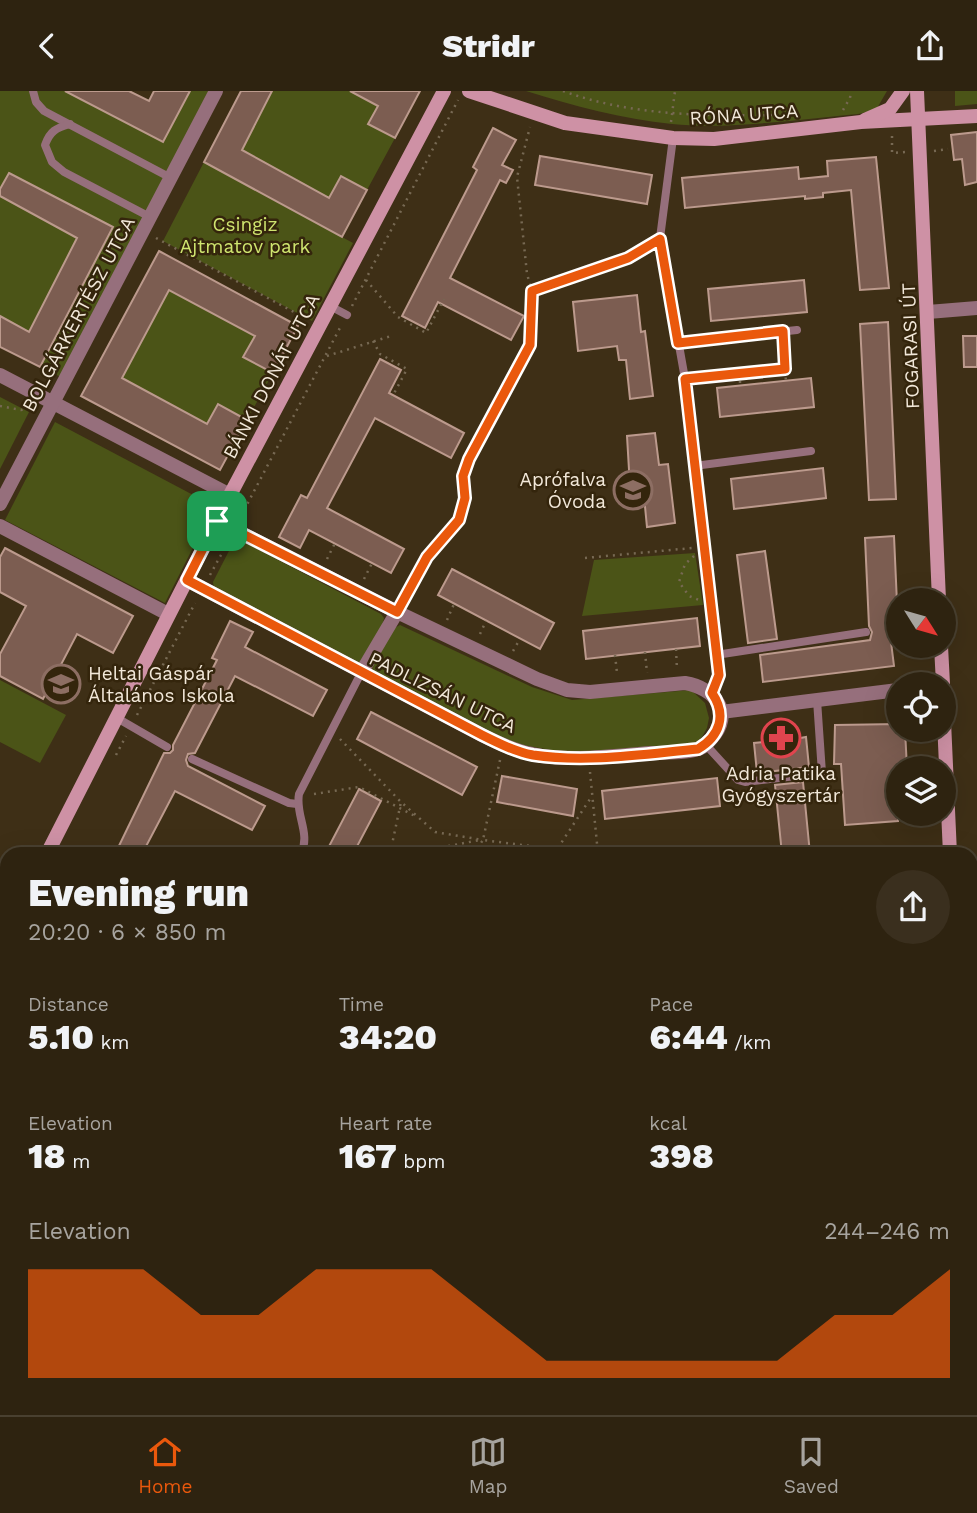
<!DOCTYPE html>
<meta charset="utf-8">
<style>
:root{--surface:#2e2310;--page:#3a2f1e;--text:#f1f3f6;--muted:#a7a49f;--line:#494030;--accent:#ea580c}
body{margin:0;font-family:"Work Sans",sans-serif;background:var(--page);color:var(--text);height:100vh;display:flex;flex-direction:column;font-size:26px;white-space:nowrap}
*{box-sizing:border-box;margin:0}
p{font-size:23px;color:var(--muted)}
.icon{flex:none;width:38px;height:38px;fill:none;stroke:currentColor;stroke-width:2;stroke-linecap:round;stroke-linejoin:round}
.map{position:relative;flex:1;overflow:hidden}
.sheet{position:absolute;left:0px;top:756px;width:978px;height:569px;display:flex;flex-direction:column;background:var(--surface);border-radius:21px 21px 0 0;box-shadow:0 7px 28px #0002,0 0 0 2px var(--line)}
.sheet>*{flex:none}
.needle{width:46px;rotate:127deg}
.tools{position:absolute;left:886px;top:497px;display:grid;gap:14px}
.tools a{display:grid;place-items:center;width:70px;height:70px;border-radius:50%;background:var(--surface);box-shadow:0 7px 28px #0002,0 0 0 2px var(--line);font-size:35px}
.pin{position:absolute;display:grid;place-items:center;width:60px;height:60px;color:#fff;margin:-30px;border-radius:14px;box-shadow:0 4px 10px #0006}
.round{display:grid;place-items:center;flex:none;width:74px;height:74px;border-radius:37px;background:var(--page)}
.summary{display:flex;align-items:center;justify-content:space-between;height:119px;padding:0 28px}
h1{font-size:38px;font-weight:800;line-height:52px}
.stats{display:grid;grid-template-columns:repeat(3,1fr);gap:10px;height:119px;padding:7px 28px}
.stats div{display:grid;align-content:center}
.stats b{font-size:35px;font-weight:800}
.stats small{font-size:19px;font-weight:400}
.stats p{font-size:19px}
.chart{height:196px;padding:14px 28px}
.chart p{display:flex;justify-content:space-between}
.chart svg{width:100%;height:126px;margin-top:7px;fill:var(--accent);opacity:.7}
header{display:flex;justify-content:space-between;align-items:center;height:91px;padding:0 28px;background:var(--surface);font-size:32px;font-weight:800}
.menu{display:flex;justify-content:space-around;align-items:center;height:98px;border-top:2px solid var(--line);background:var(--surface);font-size:19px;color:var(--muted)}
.menu a{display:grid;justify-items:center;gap:4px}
.menu .active{color:var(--accent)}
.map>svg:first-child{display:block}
</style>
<header><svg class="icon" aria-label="back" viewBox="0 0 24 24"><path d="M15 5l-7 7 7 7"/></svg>Stridr<svg class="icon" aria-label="share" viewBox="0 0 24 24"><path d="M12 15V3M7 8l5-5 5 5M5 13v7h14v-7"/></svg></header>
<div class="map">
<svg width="977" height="1324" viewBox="0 0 977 1324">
<rect width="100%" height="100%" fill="#3e2f16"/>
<g fill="#4b5417">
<path d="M0 0H65L163 51 190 0H216L65 288 40 276 113 137 9 82 0 98Z"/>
<path d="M272 0H350L378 15 368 33 395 47 367 99 341 85 329 107 242 59Z"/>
<path d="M526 0H887L876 19 858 23C801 28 728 39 672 33 622 28 574 15 526 0Z"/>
<path d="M955 0H977V13L955 15Z"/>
<path d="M204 71 353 152 312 230 163 150Z"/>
<path d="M0 105 77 147 29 241 0 225Z"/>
<path d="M169 199 255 245 244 266 273 282 247 329 218 313 207 333 122 287Z"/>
<path d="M0 306 29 321 0 378Z"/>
<path d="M55 331 214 415 165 512 5 429Z"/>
<path d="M237 450 244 451 381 523 384 527 382 535 359 573 214 498 213 491 233 452Z"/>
<path d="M695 462 703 514 582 525 594 469Z"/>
<path d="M400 534 532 596 572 609 691 599 705 612 709 627 707 637 702 646 695 652 686 655 587 665 510 652 374 583 372 577 391 539Z"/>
<path d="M0 589 66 624 40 672 0 651Z"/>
</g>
<g fill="#7c5d51" stroke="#bc9a8d" stroke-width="2">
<path d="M65 0H129L149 10 154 0H190L163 51Z"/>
<path d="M241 0H272L242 59 329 107 341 85 367 99 342 146 204 71Z"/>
<path d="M350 0H420L395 47 368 33 378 15Z"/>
<path d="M493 37 516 49 502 74 513 79 506 92 500 89 450 187 524 225 511 249 438 211 425 237 402 225 477 79 473 76Z"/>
<path d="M977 41V91L965 94 962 68 954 69 951 44Z"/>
<path d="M540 65 652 84 647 113 535 94Z"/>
<path d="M876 66 889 197 860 199 851 99 823 102V106L805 108V105L685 117 682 87 798 76 799 88 828 85 827 70Z"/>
<path d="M9 82 113 136 40 276 0 256V225L29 241 77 147 0 105V98Z"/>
<path d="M159 160 298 235 273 282 243 266 255 245 169 199 122 287 207 333 218 313 247 329 220 379 81 305Z"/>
<path d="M804 189 807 221 711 230 708 198Z"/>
<path d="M637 204 641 241 645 240 653 305 630 308 626 269H619L617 255 578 260 573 211Z"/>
<path d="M888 231 896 408 869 409 860 233Z"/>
<path d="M963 245H977V276H964Z"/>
<path d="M380 268 401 279 389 302 464 342 451 367 375 327 327 417 404 458 391 482 309 439 300 457 279 446 301 404 307 407Z"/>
<path d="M811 287 814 316 720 326 717 297Z"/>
<path d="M655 342 659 374 668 373 675 432 647 436 643 395 630 396 627 345Z"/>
<path d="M823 377 826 407 734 418 731 388Z"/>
<path d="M894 445 898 535H889L894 575 763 591 760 564 870 549 872 541 869 535 865 447Z"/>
<path d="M5 457 133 525 113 562 77 543 43 608 0 585V563L26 515 0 501V466Z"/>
<path d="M765 460 777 548 748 552 737 464Z"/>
<path d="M452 478 554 532 540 558 438 504Z"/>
<path d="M697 527 700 555 586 568 583 540Z"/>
<path d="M230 530 253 541 245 556 327 599 313 625 235 585 195 662 188 663 186 669 188 675 265 715 252 739 175 700 142 763H115L164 662H170L173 659V654L217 569 212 567Z"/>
<path d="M371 621 477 676 462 704 357 648Z"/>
<path d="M898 633V639H905L907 677H898V730L845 734 841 673H834L835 634Z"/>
<path d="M795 644V648L806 646 809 676 757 682 754 652 765 651 764 647Z"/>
<path d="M502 685 577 698 573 725 497 711Z"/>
<path d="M717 687 720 715 605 728 602 700Z"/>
<path d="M803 691 810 763H782L775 694Z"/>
<path d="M359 698 381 710 353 763H325Z"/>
</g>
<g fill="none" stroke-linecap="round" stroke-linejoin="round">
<g stroke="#776953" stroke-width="2.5" stroke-dasharray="2 5" stroke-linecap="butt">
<path d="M563 0C632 25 703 25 775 24"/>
<path d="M843 19 850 7 851 0"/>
<path d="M671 31 675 0"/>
<path d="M892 45V62L906 61"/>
<path d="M934 60 948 58"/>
<path d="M156 147 307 228"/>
<path d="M366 189 398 226 426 242 444 208"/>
<path d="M532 200 628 167 648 155"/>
<path d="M352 215 458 9"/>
<path d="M373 250 380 263 407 278 390 310"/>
<path d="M784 253 785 278"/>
<path d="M327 265 391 245"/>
<path d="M740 283V295"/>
<path d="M696 287 785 278 786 290"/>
<path d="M0 315 21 319 29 317"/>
<path d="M241 425 342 233"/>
<path d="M694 465 685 473 679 491 689 505 699 509"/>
<path d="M585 467 692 457"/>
<path d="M327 468 335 452"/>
<path d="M210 484 227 453"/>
<path d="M364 488 372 472"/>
<path d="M403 509 427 466 459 429 465 407 463 385 469 368 530 254 532 200 527 183 517 86 530 36"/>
<path d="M447 529 454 513"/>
<path d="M480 543 486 530"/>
<path d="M676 558 677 579"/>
<path d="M513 560 520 548"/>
<path d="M645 561 647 582"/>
<path d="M615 564 617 582"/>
<path d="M137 624 195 512"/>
<path d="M340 648 401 711 435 741 483 749"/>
<path d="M116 664 126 645"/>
<path d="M500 669 483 749 593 763"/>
<path d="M590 681 598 763"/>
<path d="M314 703 359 696 415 725"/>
<path d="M390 763 401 711"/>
<path d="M407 763 480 749"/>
<path d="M473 763 483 749"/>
<path d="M554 763 592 705"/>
<path d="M0 882 7 869"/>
<path d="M971 1110H977"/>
</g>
<g stroke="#966f7c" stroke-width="8">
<path d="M33 0 36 11 44 20 171 87"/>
<path d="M70 33C56 37 50 40 45 54L52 71 64 81 150 126"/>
<path d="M673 47 660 147 685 288 698 415 710 510 719 584 712 602"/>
<path d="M330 215 347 224"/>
<path d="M678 252 797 239"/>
<path d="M694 375 811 360"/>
<path d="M716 564 866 541"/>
<path d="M117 627 167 656"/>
<path d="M706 654 738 689 745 691 822 682 817 609"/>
<path d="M192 668 289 712 297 713"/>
<path d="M301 763C311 742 295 724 299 703L361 582"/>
</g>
<g stroke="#966f7c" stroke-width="14">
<path d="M928 221 977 217"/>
<path d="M0 284 230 404"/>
<path d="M0 413 216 0"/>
<path d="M0 435 168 523"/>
<path d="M187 489 482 644C498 652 515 660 532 663 570 671 611 665 650 662 665 661 684 663 698 658 703 657 707 652 711 648 735 622 715 597 685 592L590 601 567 599 537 588 397 521 217 430"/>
<path d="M361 582 397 521"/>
<path d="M721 621 898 599"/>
<path d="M971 783 977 782"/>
<path d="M971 932 977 931"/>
<path d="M0 1091 7 1090"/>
<path d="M0 1239 7 1237"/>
<path d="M527 1318 528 1324"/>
<path d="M572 1324 603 1318"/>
</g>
<g stroke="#ce91a5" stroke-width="14">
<path d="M469 0 565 32 673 47 714 48 861 31 977 25"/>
<path d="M917 0 939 509"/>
<path d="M865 29 890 18 903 0"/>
<path d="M941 555 943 593"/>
<path d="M943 608 950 763"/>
<path d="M47 763 230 404 444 0"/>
<path d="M0 854 7 841"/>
<path d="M971 1174 977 1277"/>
</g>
</g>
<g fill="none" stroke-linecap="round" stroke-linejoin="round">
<defs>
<path id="route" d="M660 148 678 252 783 240 785 278 685 288 719 584 712 602C727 624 720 645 698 658 644 663 587 672 533 664 516 661 498 652 482 644L187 489 217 430 397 521 427 466 459 429 465 407 463 385 469 368 530 254 532 200 628 167Z"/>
</defs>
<use href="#route" stroke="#fff" stroke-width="14"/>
<use href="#route" stroke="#ea580c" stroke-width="9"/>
</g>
<defs>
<symbol id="school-ring" viewBox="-11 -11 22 22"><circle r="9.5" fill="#34250c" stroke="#8d6e63" stroke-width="1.5"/><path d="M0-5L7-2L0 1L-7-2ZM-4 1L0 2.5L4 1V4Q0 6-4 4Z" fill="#8d6e63"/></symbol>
<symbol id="pharmacy-ring" viewBox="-11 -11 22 22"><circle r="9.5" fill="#34250c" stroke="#e0444e" stroke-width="1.5"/><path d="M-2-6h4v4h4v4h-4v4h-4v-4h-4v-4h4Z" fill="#e0444e"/></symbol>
</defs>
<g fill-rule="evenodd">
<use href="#school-ring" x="611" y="377" width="44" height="44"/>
<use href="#school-ring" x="39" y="571" width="44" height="44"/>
<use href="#pharmacy-ring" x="759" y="625" width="44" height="44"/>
</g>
<g text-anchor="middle" stroke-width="5" stroke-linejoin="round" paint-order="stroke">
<g font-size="19" fill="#f2e8d9" stroke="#34250c">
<text transform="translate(744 23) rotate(-4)" y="7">RÓNA UTCA</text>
<text transform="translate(78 223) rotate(-62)" y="7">BOLGÁRKERTÉSZ UTCA</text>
<text transform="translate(910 255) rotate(-92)" y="7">FOGARASI ÚT</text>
<text transform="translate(271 285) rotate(-62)" y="7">BÁNKI DONÁT UTCA</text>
<text transform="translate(443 601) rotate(26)" y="7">PADLIZSÁN UTCA</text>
</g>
<g font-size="19" fill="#cfe56f" stroke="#34250c">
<text x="245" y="140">Csingiz<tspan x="245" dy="22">Ajtmatov park</tspan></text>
</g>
<g font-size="19" fill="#f2e8d9" stroke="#34250c" text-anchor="end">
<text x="606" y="395">Aprófalva<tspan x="606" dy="22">Óvoda</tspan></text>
<text x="88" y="589" text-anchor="start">Heltai Gáspár<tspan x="88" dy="22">Általános Iskola</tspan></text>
<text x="781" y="689" text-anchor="middle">Adria Patika<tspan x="781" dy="22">Gyógyszertár</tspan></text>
</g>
</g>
</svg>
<div class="tools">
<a><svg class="needle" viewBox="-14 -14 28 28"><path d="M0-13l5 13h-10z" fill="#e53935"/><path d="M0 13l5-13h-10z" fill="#a7a49f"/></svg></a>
<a><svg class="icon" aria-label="locate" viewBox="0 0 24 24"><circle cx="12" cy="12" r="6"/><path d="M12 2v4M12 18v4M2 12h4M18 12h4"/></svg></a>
<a><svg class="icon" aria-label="layers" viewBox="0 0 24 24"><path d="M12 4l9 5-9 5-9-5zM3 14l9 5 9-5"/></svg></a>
</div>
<div class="pin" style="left:217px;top:430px;background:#1e9e55"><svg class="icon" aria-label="arrive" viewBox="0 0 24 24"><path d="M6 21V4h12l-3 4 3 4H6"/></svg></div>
<section class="sheet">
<div class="summary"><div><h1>Evening run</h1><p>20:20 · 6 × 850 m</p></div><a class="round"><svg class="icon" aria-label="share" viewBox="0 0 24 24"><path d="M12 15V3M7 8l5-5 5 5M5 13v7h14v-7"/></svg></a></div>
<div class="stats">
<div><p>Distance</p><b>5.10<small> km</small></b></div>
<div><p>Time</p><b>34:20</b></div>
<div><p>Pace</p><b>6:44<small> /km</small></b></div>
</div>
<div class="stats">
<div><p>Elevation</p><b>18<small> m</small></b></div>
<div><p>Heart rate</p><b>167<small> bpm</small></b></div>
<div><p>kcal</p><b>398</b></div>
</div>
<div class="chart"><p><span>Elevation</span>244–246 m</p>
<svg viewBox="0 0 160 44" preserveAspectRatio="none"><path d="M0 44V6L10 6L20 6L30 22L40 22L50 6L60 6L70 6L80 22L90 38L100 38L110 38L120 38L130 38L140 22L150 22L160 6V44z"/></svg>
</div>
</section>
</div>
<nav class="menu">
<a class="active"><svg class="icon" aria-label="home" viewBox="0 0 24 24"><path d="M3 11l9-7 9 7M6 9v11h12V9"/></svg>Home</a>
<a><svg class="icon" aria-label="map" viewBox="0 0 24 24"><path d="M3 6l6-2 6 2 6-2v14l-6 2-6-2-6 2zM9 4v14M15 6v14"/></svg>Map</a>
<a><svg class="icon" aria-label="saved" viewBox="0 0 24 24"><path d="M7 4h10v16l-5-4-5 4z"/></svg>Saved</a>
</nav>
